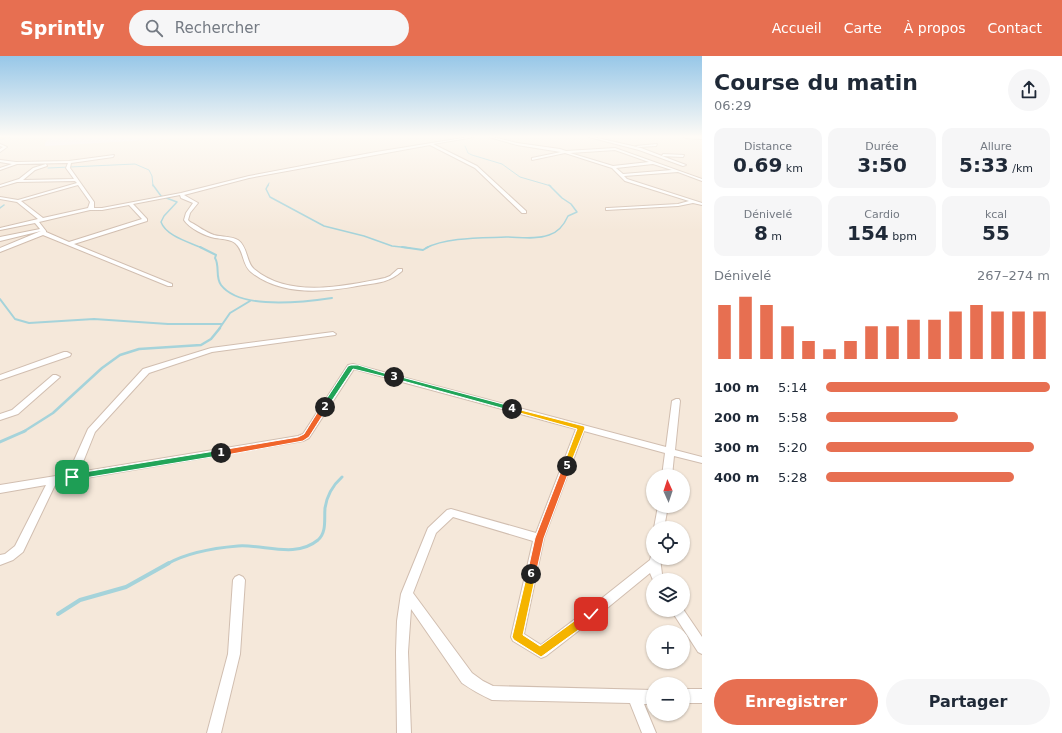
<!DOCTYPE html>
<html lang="fr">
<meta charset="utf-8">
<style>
:root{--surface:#fff;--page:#f6f6f7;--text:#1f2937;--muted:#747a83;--accent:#e76f51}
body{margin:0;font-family:"DejaVu Sans",sans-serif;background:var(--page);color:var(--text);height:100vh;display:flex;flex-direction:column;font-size:15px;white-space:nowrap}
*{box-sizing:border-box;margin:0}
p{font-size:13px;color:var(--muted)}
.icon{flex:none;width:22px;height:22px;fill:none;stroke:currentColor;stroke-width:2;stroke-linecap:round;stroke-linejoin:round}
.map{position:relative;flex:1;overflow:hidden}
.details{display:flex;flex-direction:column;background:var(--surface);width:360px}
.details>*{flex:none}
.needle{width:26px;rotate:357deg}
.tools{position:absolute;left:646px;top:413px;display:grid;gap:8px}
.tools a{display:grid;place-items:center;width:44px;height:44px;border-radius:50%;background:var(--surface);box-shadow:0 1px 3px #0004;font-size:20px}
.pin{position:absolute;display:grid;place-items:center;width:34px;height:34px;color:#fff;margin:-17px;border-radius:8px;box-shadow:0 2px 6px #0006}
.km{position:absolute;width:20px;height:20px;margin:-10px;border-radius:50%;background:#222;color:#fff;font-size:11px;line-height:20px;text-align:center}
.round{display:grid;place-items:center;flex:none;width:42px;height:42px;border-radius:21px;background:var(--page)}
.summary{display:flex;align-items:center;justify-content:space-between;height:68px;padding:0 12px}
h1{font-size:22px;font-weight:700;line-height:30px}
.figures{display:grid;grid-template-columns:repeat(3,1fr);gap:6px;height:68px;padding:4px 12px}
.figures div{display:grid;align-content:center;border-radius:10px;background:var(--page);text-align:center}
.figures b{font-size:20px;font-weight:700}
.figures small{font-size:11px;font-weight:400}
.figures p{font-size:11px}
.chart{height:112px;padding:8px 12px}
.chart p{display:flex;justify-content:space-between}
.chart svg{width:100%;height:72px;margin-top:4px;stroke:var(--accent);stroke-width:6}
.button{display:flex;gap:8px;margin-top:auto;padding:8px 12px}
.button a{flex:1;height:46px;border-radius:24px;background:var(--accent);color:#fff;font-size:16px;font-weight:700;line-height:46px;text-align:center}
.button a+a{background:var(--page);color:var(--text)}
ul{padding:0 12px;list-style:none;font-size:13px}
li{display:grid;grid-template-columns:64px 48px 1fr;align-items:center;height:30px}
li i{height:10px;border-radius:5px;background:var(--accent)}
header{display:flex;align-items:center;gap:24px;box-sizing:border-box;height:56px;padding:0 20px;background:var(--accent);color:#fff}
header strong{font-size:19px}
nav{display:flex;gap:22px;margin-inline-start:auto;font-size:14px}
.search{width:280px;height:36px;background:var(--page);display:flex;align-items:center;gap:10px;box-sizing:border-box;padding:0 14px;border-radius:22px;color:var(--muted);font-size:15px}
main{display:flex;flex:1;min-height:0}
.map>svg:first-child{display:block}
</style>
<header>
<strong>Sprintly</strong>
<div class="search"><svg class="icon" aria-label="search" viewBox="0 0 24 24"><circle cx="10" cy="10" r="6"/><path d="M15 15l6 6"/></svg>Rechercher</div>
<nav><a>Accueil</a><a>Carte</a><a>À propos</a><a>Contact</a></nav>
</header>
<main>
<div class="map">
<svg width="702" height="677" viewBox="0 0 702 677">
<rect width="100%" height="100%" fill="#fdf6ec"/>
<path fill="#f5e8da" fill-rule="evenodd" d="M0 81H702V677H0ZM653 420H683V450H653ZM653 472H683V502H653ZM653 524H683V554H653ZM653 576H683V606H653ZM653 628H683V658H653Z"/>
<path fill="#f3e8fa" d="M50 81H203L45 90V87Z"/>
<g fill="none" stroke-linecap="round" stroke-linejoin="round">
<g stroke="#a5d3da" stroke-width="1">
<path d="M465 90 468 97 472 99 502 108 520 121 551 130"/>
<path d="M48 112 135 108 149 114 152 120 153 130"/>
<path d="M268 130 269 127"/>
</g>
<g stroke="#a5d3da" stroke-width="1.5">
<path d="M153 129 161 140 177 146 164 160 161 166C166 180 189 186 202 192"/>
<path d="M268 129 266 133 270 141 324 170 364 180 392 190 410 192"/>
<path d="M0 152 4 149"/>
<path d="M426 192C446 181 482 182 506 181 520 181 535 184 549 179 559 176 564 169 568 160L577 156 571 148 562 142 549 129"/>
</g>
<g stroke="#a5d3da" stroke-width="2">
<path d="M200 191 216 199 215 202C220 210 215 221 221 229 240 254 305 246 332 242"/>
<path d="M402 191 423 194 428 191"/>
<path d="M0 243 15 263 29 267 94 263 168 268H222"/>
<path d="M219 273 230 257 250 245"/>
</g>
<path stroke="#a5d3da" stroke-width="2.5" d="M23 376 53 357 102 312 120 299 139 293 201 289 211 283 220 272"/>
<g stroke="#a5d3da" stroke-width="3">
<path d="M0 386 25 375"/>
<path d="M167 508C188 496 214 492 238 490 264 488 295 503 318 484 327 476 324 463 325 452 327 439 332 430 342 421"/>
</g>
<path stroke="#a5d3da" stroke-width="4" d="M58 558 80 544 126 531 169 507"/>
<defs>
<g id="street">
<path d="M469 81H474L433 88 477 110 526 155V157H522L475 112 430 89 249 122 184 139 198 147 190 157 188 164 190 166C198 170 205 176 214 179 222 181 231 180 238 184 248 191 246 206 254 213 290 243 344 230 385 222L390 220 398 213H402V215C390 226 378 227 363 229 326 236 282 241 251 216 242 209 244 194 235 187 230 183 221 183 215 182 205 180 189 172 184 164L186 157 193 147 181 142 180 139 133 148 147 163V165L74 188 172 228V230H168L43 179 0 196V192L41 175 0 185V181L40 173 35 167 0 174V172L38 163 17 146 0 143V141L18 144 77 127 75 125 17 126 0 131V129L19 123 33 112 46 108 47 110 35 114 23 124 74 123 66 112 68 107 17 108 0 114V112L12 108 0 106V104L16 106 69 105 114 99 113 101 71 107 70 112 94 146V152H102L181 137 249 120 376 96ZM78 129 90 146 88 152 43 162 21 145ZM129 149 142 163 69 186 46 176V175L39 166 90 154H102Z"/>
<path d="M489 81H493L517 87 560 93 566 95 615 92 702 123V125L678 116 624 120 627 123 702 147V149L693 147 678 150 606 154V152H608L678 148 689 145 625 125 612 112 565 97 532 104V102L561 96 517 89ZM615 94 649 106 613 110 570 97ZM653 108 672 114 623 118 616 112Z"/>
<path d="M589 81H593L641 92 662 100 663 98 684 99 683 101 662 100 686 109 683 110 639 94Z"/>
<path d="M684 81H702V83L686 82Z"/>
<path d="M0 88 7 91 0 96V93L3 91 0 90Z"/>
<path d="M657 88 656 90 638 91 636 90Z"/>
<path d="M333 276 336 278 335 279 212 296 149 317 95 376 79 416 298 380 303 378 348 309 353 308 666 391 672 345 676 343H679L680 345 675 394 702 401V407L674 400 672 420H662L665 397 584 375 544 482 524 578 541 589 587 554 650 504 651 500 653 499V502H660L662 518 665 524H653L650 517 595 562 546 600 541 602 513 585 511 581 533 485 453 461 436 477 413 537 472 617 483 625 493 630 653 634V648H644L656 677H642L630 647 492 644C481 639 472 634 462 627L411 553 408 596 411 677H397L396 596 397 565 401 538 428 472 447 454 451 453 536 477 576 373 354 313 309 382 303 385 56 427 23 496 13 504 0 509V499L5 498 15 490 46 429 0 437V429L68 418 88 373 143 313 211 292Z"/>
<path d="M64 296H67L71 298 70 300 0 324V319Z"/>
<path d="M53 319H56L60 321 18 358 0 364V358L12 354Z"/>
<path d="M658 450H668L664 472H654Z"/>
<path d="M239 519 243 521 245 524 240 598 221 677H207L228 598 233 524 235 521Z"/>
<path d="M683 553 702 581V598L698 596 671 554H683Z"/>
<rect x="683" y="633" width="19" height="14"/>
</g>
<path id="primary" d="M0 81H10L0 83Z"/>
</defs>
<use href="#street" stroke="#d1beb0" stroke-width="2"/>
<use href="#primary" stroke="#dad1cd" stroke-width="2"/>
<use href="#street" fill="#fff" fill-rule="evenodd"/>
<use href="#primary" fill="#fbd9a5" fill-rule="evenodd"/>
</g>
<linearGradient id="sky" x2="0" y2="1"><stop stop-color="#97c7e8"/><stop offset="0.46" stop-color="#fefbf6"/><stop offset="1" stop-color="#fefbf6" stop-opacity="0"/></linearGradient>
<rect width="702" height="175" fill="url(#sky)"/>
<path fill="#22a559" stroke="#fff" d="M221 394 225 397 224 399 72 424 68 421 72 418Z"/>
<path fill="#f0652b" stroke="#fff" d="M322 349 328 351 309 381 303 385 221 400 217 397 221 394 298 381 304 378Z"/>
<path fill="#22a559" stroke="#fff" d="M351 309H358L397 321 394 323 353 313 327 352H322L321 351 348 310Z"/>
<path fill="#22a559" stroke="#fff" d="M394 319 514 351 515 353 512 355 392 322 391 321Z"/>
<path fill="#f5b400" stroke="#fff" d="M509 351 584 370 585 372 569 412 567 413 563 410 577 373 509 354Z"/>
<path fill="#f0652b" stroke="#fff" d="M567 407 571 410 544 482 536 518 535 521H528L527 518 535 482 563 410Z"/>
<path fill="#f5b400" stroke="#fff" d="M531 514 535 515 536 518 523 579 540 590 588 555 591 554 595 555 596 558 595 562 541 601 514 584 512 581 527 518 528 515Z"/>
</svg>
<div class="tools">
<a><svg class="needle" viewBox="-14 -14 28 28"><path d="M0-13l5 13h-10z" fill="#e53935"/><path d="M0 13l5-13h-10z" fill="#747a83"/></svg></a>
<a><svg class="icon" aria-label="locate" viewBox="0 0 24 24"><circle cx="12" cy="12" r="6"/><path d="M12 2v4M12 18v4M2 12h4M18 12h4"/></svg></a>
<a><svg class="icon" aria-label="layers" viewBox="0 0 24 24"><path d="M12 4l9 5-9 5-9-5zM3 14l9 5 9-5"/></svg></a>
<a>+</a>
<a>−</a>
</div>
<div class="pin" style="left:72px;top:421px;background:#1e9e55"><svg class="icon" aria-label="arrive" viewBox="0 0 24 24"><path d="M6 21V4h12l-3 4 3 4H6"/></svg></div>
<div class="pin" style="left:591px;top:558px;background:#d93025"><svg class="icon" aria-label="check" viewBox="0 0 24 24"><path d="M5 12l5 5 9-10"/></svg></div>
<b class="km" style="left:221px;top:397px">1</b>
<b class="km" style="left:325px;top:351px">2</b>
<b class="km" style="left:394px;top:321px">3</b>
<b class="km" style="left:512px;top:353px">4</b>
<b class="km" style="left:567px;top:410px">5</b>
<b class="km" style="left:531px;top:518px">6</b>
</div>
<section class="details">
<div class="summary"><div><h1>Course du matin</h1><p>06:29</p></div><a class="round"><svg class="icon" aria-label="share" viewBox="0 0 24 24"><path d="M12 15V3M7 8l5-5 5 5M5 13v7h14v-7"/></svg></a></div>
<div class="figures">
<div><p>Distance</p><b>0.69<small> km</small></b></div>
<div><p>Durée</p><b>3:50</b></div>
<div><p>Allure</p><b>5:33<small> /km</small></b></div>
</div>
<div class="figures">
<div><p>Dénivelé</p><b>8<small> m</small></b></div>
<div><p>Cardio</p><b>154<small> bpm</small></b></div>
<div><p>kcal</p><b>55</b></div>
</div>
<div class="chart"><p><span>Dénivelé</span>267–274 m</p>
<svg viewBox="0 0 160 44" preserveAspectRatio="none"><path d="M5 44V11M15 44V6M25 44V11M35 44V24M45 44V33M55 44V38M65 44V33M75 44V24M85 44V24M95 44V20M105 44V20M115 44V15M125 44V11M135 44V15M145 44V15M155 44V15"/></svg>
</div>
<ul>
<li><b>100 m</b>5:14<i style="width:100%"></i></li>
<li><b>200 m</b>5:58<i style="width:59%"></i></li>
<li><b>300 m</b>5:20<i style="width:93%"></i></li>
<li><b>400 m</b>5:28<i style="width:84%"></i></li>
</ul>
<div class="button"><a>Enregistrer</a><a>Partager</a></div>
</section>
</main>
